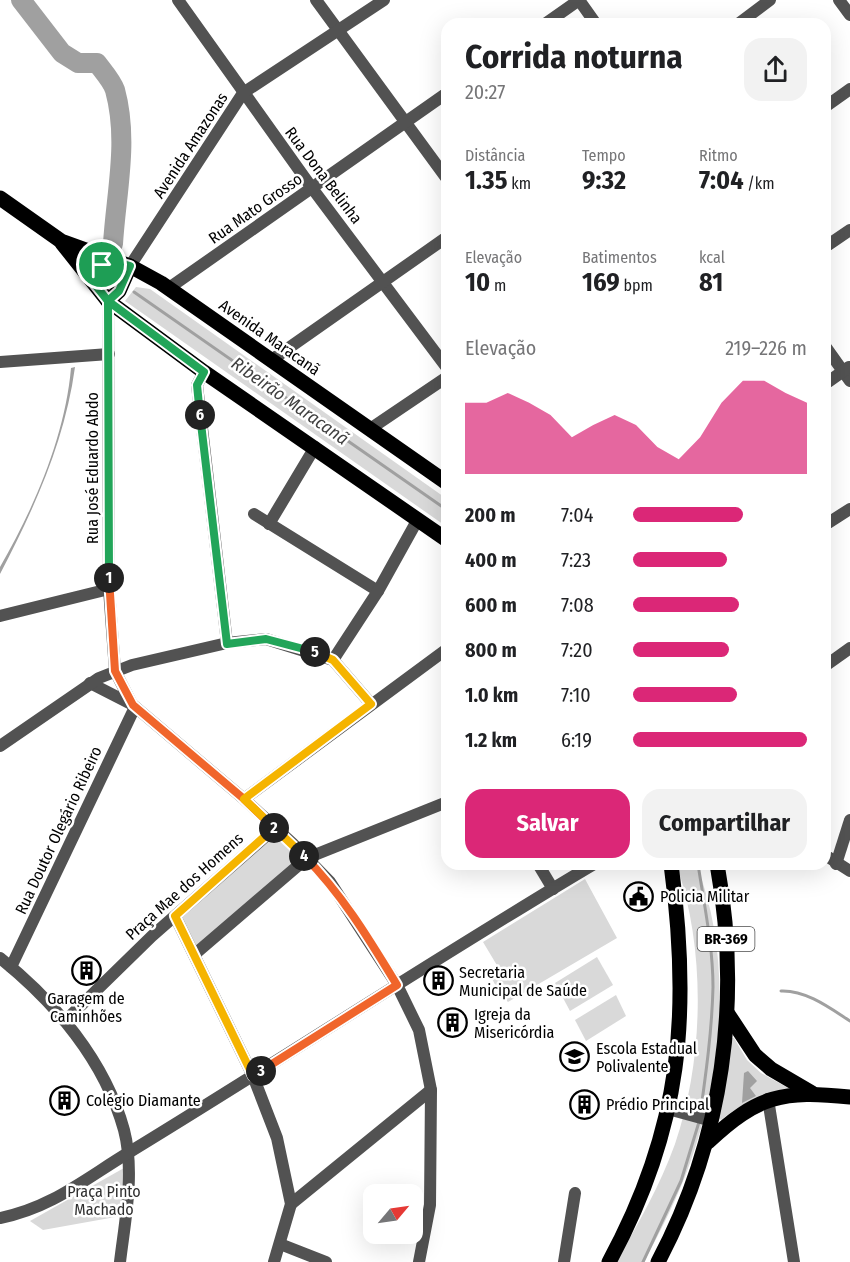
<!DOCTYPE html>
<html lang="pt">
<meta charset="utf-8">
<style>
:root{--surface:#fff;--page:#f2f2f2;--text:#202124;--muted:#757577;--accent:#db2777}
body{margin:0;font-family:"Fira Sans Condensed",sans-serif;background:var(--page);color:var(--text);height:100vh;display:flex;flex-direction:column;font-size:22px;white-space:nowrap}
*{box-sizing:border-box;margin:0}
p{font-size:20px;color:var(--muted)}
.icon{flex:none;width:33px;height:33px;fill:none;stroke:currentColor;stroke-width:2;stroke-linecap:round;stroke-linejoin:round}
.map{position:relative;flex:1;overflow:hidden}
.drawer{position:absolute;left:441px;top:18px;width:390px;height:852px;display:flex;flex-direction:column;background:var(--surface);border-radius:18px;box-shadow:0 6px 24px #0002}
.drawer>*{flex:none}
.needle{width:39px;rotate:61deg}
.controls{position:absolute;left:363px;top:1184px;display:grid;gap:12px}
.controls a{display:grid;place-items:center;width:60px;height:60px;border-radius:12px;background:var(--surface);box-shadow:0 6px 24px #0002;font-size:30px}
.pin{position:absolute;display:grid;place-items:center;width:51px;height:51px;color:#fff;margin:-26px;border:3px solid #fff;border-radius:50%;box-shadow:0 2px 6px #0007}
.km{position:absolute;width:30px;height:30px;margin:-15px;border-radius:50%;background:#222;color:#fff;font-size:16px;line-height:30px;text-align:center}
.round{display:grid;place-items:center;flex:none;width:63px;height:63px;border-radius:18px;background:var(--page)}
.overview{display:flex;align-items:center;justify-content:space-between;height:102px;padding:0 24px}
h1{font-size:33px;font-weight:700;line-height:45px}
.stats{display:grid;grid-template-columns:repeat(3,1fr);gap:9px;height:102px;padding:6px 24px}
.stats div{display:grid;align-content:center}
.stats b{font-size:26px;font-weight:700}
.stats small{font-size:16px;font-weight:400}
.stats p{font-size:16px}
.chart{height:168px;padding:12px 24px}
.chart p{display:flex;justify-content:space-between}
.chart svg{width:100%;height:108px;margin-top:6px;fill:var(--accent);opacity:.7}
.primary-button{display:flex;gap:12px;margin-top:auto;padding:12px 24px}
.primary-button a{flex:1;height:69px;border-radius:18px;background:var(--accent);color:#fff;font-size:24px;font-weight:700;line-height:69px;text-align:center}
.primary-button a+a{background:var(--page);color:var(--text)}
ul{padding:0 24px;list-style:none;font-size:20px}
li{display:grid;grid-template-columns:96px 72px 1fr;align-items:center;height:45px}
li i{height:15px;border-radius:8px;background:var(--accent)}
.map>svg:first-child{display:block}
</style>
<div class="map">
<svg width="850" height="1262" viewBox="0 0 850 1262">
<rect width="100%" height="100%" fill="#fff"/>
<g fill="#d9d9d9">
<path d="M136 287 150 289 447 499V527L125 301Z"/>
<path d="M275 832 301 858 197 949 182 918Z"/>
<path d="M681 864H696C733 956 723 1071 690 1163 678 1197 661 1230 644 1262H616C638 1224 660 1186 675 1144 704 1059 706 951 677 866Z"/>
<path d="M585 879 617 938 508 1002 500 994 489 973 498 967 483 942Z"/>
<path d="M597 957 613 985 570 1011 555 983Z"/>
<path d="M616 995 626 1016 586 1041 575 1020Z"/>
<path d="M731 1038H734L747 1060 761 1073 790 1089C762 1094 743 1102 721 1120L719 1118Z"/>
<path d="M124 1168 121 1216 43 1230 30 1221Z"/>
</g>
<g fill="#a0a0a0">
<path d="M75 367C65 441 34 509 0 574V567C34 508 65 437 71 368Z"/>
<path d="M748 1071 757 1081 750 1088 756 1096 742 1103 744 1073Z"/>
</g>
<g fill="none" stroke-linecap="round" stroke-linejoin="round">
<g stroke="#a0a0a0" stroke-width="3">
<path d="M134 292 447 510"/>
<path d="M698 864C704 904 713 946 713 987 712 1030 706 1073 700 1116"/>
<path d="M781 991C806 990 830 1008 850 1021"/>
<path d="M643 1262 681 1181 699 1122"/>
</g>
<path stroke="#a0a0a0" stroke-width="20" d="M21 0 62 53 78 63H97C103 71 112 81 115 90 129 141 116 193 113 244"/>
<g stroke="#525252" stroke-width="12">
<path d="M178 0 312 188 447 368"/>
<path d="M316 0 447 179"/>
<path d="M579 0 596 24"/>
<path d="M839 0 850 15"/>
<path d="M545 24 579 0"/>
<path d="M738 24 770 0"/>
<path d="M825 107 850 89"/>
<path d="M825 247 850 230"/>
<path d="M130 266 243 93 384 0"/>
<path d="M169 288 447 93"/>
<path d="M108 301 109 589 115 671 132 704"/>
<path d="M825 346 850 381"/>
<path d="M273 359 447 237"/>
<path d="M0 362 109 354"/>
<path d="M204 372 197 385 227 643"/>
<path d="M825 384 849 367"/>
<path d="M370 429 447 377"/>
<path d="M254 514 378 591"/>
<path d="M269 524 315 447"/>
<path d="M825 525 850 509"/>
<path d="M0 616 109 589"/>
<path d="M333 660 378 591 418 519"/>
<path d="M825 666 850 648"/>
<path d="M90 683 133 705 244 799 293 844 330 882 397 985 419 1030 431 1090 430 1205 419 1262"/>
<path d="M0 746 99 678 132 665 227 643 266 639 333 660 371 704"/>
<path d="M244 799 447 649"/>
<path d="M825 855 850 871"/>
<path d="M538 864 553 889"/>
<path d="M836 864 850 820"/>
<path d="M175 916 253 1076 277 1138 291 1204 274 1262"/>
<path d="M195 954 307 858 447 802"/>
<path d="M0 958C55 1002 105 1061 124 1130 135 1172 125 1220 120 1262"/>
<path d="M11 967 135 707"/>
<path d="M65 1021 152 936 275 828"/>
<path d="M768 1099 794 1262"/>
<path d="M668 1109 712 1121"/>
<path d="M291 1204 431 1090"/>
<path d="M0 1218C51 1208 85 1179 128 1153 284 1058 437 957 594 864"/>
<path d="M280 1244 326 1262"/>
<path d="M564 1262 575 1193"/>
</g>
<g stroke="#000" stroke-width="15">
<path d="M0 198 61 241 130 266 161 283 447 483"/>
<path d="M62 243 108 301 204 372 447 540"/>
<path d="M108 301 119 291 130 266"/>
<path d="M728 1014 755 1055 771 1069 812 1093"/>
<path d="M708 1142C758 1095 783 1090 850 1097"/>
<path d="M609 1262C682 1128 691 1013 671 864"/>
<path d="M658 1262C723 1139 742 1001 717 864"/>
</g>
</g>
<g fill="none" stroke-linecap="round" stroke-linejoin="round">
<defs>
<path id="split-1" d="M102 265 93 282 108 301 109 578"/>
<path id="split-2" d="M109 578 115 671 133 705 244 799 274 828"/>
<path id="split-3" d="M261 1071 253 1076 175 916 274 828"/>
<path id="split-4" d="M261 1071 397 985C369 939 342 894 304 856"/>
<path id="split-5" d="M304 856 244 799 371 704 333 660 315 652"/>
<path id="split-6" d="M200 415 227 644 266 639 315 652"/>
<path id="split-7" d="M102 265 109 260 130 266 119 291 108 301 204 372 197 385 200 415"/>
</defs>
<use href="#split-1" stroke="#fff" stroke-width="12"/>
<use href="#split-2" stroke="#fff" stroke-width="12"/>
<use href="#split-3" stroke="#fff" stroke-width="12"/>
<use href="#split-4" stroke="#fff" stroke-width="12"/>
<use href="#split-5" stroke="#fff" stroke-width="12"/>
<use href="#split-6" stroke="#fff" stroke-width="12"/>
<use href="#split-7" stroke="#fff" stroke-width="12"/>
<use href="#split-1" stroke="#22a559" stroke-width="8"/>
<use href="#split-2" stroke="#f0652b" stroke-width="8"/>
<use href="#split-3" stroke="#f5b400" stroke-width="8"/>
<use href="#split-4" stroke="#f0652b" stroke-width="8"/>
<use href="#split-5" stroke="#f5b400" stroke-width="8"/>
<use href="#split-6" stroke="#22a559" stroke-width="8"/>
<use href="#split-7" stroke="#22a559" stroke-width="8"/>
</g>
<defs>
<symbol id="civic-ring" viewBox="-11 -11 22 22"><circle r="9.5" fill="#fff" stroke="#000" stroke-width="1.5"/><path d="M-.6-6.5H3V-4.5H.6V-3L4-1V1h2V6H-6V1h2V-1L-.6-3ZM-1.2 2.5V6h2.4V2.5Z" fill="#000"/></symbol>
<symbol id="building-ring" viewBox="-11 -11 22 22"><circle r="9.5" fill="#fff" stroke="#000" stroke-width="1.5"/><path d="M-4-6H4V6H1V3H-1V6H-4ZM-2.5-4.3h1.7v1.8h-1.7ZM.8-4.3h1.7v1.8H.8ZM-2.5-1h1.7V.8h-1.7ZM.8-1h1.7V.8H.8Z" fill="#000"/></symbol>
<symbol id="school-ring" viewBox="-11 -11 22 22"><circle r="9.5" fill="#fff" stroke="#000" stroke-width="1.5"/><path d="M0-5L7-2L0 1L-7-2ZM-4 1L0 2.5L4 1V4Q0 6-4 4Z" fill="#000"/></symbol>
</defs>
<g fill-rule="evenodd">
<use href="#civic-ring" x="622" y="880" width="33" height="33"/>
<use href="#building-ring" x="70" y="954" width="33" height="33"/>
<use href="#building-ring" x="422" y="964" width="33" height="33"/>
<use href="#building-ring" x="436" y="1006" width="33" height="33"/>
<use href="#school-ring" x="558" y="1040" width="33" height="33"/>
<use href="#building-ring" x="48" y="1084" width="33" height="33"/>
<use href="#building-ring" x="568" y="1088" width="33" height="33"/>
</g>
<g text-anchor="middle" stroke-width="5" stroke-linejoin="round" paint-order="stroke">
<rect fill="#fff" stroke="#4c4c4c" stroke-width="1.5" x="697.5" y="927" width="57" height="24" rx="4.5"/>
<g font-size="15" font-weight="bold" fill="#000">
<text x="726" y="944">BR-369</text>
</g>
<g font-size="16" fill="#000" stroke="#fff">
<text transform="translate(190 145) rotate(-57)" y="6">Avenida Amazonas</text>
<text transform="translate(324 175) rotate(53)" y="6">Rua Dona Belinha</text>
<text transform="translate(255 208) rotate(-35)" y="6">Rua Mato Grosso</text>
<text transform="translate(270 337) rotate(35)" y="6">Avenida Maracanã</text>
<text transform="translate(92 468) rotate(-90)" y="6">Rua José Eduardo Abdo</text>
<text transform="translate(58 830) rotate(-65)" y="6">Rua Doutor Olegário Ribeiro</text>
<text transform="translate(184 886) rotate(-42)" y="6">Praça Mae dos Homens</text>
</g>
<g font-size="16" fill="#000" stroke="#fff" text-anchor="start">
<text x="660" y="902">Policia Militar</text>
<text x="459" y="978">Secretaria<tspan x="459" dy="18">Municipal de Saúde</tspan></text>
<text x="86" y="1004" text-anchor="middle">Garagem de<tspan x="86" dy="18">Caminhões</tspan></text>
<text x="474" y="1020">Igreja da<tspan x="474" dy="18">Misericórdia</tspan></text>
<text x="596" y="1054">Escola Estadual<tspan x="596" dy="18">Polivalente</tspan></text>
<text x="86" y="1106">Colégio Diamante</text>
<text x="606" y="1110">Prédio Principal</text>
</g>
<g font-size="16" fill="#303030" stroke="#fff">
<text x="104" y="1197">Praça Pinto<tspan x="104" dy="18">Machado</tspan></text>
</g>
<g font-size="18" font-style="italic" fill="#414141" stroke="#fff">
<text transform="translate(290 401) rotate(35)" y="6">Ribeirão Maracanã</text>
</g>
</g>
</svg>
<div class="controls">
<a><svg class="needle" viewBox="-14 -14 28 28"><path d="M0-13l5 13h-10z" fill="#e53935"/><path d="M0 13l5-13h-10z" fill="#757577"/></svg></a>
</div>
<div class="pin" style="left:102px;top:265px;background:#1e9e55"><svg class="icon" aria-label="arrive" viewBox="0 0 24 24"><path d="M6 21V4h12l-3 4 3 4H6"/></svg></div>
<b class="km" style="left:109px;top:578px">1</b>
<b class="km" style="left:274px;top:828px">2</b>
<b class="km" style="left:261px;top:1071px">3</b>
<b class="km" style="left:304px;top:856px">4</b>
<b class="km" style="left:315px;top:652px">5</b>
<b class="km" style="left:200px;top:415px">6</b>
<section class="drawer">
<div class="overview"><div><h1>Corrida noturna</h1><p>20:27</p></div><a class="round"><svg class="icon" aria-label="share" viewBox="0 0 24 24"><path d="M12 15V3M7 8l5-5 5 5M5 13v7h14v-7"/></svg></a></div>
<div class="stats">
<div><p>Distância</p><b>1.35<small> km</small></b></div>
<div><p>Tempo</p><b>9:32</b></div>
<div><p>Ritmo</p><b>7:04<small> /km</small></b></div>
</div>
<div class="stats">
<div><p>Elevação</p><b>10<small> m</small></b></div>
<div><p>Batimentos</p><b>169<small> bpm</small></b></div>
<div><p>kcal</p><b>81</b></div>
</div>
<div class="chart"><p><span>Elevação</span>219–226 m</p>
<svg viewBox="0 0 160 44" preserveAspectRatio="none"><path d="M0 44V15L10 15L20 11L30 15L40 20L50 29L60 24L70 20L80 24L90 33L100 38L110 29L120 15L130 6L140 6L150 11L160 15V44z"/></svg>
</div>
<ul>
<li><b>200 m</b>7:04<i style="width:63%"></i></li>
<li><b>400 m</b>7:23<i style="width:54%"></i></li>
<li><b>600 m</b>7:08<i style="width:61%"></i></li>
<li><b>800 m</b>7:20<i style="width:55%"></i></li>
<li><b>1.0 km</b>7:10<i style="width:60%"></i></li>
<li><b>1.2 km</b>6:19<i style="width:100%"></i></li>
</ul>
<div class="primary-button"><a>Salvar</a><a>Compartilhar</a></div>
</section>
</div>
